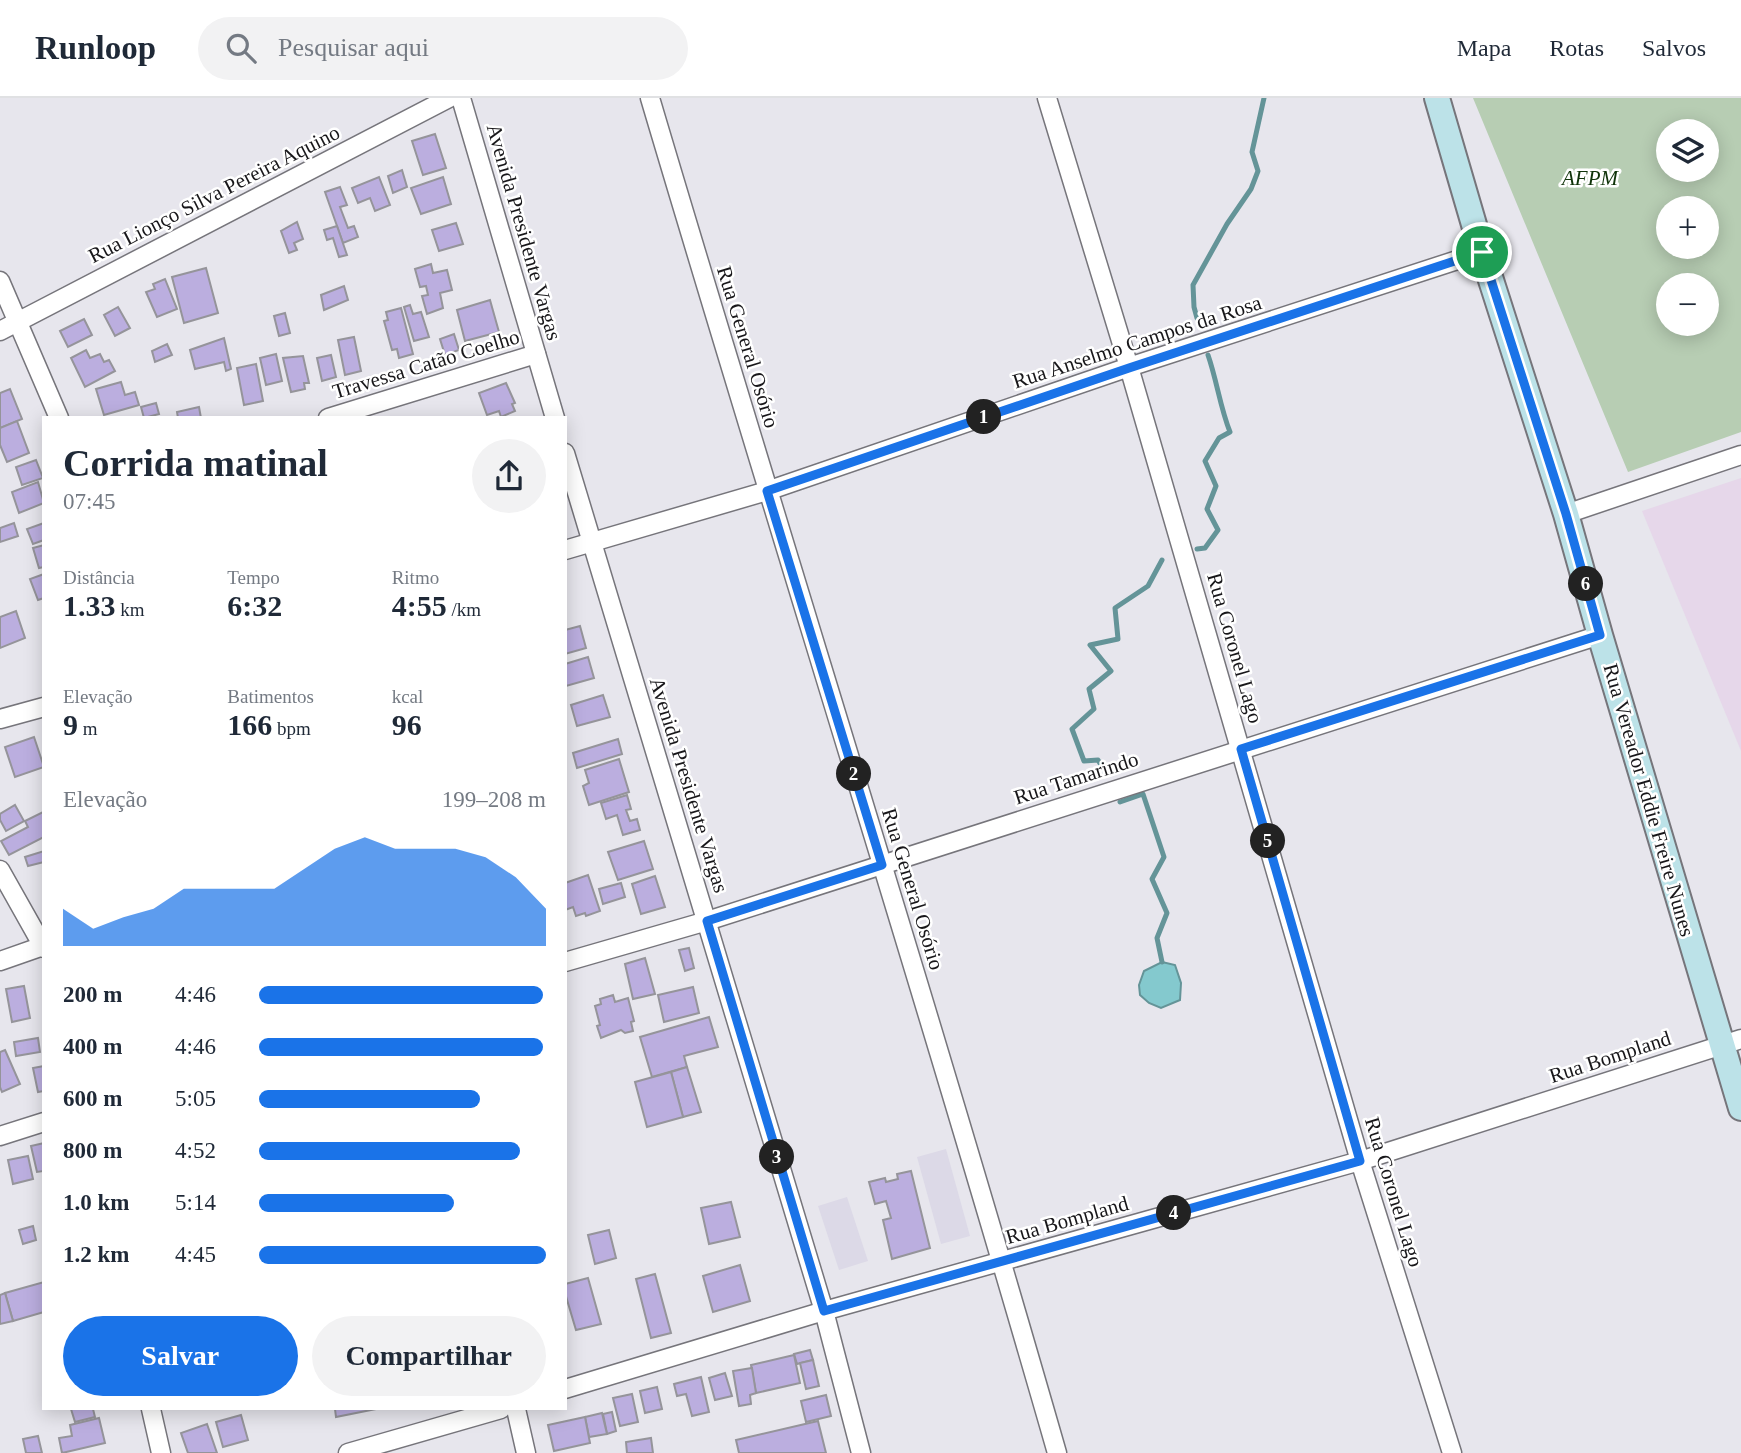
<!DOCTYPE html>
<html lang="pt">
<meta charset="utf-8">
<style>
:root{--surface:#fff;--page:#f2f2f3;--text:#1f2937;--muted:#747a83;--line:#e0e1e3;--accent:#1a73e8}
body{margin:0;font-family:Georgia,serif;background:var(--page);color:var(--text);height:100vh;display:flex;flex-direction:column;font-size:26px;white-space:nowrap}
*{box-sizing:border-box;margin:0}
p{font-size:23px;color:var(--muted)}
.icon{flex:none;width:38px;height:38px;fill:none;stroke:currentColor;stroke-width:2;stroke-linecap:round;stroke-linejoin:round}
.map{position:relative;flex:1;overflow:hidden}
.sheet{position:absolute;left:42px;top:318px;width:525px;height:994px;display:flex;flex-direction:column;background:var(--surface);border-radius:0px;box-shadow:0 4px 18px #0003}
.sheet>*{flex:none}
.controls{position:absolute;left:1656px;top:21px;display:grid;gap:14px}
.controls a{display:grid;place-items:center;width:63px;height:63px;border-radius:50%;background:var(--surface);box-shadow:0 4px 18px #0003;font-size:35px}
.pin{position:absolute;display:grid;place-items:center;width:60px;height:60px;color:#fff;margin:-30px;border:4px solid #fff;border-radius:50%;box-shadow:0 2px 7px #0007}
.km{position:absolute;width:35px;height:35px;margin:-18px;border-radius:50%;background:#222;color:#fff;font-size:19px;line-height:35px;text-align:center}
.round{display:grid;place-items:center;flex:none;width:74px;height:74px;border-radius:37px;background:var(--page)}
.headline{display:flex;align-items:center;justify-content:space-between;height:119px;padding:0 21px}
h1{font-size:38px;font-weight:700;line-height:52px}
.figures{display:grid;grid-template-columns:repeat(3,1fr);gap:10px;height:119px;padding:7px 21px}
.figures div{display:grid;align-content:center}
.figures b{font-size:30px;font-weight:700}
.figures small{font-size:19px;font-weight:400}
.figures p{font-size:19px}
.chart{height:196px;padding:14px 21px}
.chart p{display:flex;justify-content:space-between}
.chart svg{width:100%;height:126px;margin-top:7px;fill:var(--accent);opacity:.7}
.primary-button{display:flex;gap:14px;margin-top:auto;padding:14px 21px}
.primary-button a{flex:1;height:80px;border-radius:42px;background:var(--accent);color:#fff;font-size:28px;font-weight:700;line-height:80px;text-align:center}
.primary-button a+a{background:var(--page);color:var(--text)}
ul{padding:0 21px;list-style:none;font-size:23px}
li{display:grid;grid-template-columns:112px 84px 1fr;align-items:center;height:52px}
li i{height:18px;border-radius:9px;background:var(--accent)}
header{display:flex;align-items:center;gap:42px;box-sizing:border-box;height:98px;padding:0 35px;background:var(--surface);border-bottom:2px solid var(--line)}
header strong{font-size:33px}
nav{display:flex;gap:38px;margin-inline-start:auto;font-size:24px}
.search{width:490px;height:63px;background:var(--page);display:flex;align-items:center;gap:18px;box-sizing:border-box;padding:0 24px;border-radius:38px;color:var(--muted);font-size:26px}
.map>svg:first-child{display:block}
</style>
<header>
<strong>Runloop</strong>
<div class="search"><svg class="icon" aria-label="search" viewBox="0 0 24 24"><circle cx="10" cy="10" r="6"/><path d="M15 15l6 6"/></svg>Pesquisar aqui</div>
<nav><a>Mapa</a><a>Rotas</a><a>Salvos</a></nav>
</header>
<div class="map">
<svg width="1741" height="1355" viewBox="0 0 1741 1355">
<rect width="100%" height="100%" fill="#e7e6ed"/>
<g fill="#dcd9e7">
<path d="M946 1051 970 1138 941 1146 917 1059Z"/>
<path d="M847 1099 868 1163 839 1172 818 1108Z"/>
</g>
<path fill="#e6d7ea" d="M1741 380V653L1642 413Z"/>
<path fill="#b7cdb3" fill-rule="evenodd" d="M1473 0H1741V334L1628 374ZM1668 33H1706V72H1668ZM1668 110H1706V149H1668ZM1706 187V226H1668V187Z"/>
<path fill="#84c9ce" stroke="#649498" stroke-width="2" d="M1162 864 1175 867 1181 885 1180 902 1161 910 1149 905 1140 897 1139 887 1144 873Z"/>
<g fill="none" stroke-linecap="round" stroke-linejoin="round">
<g stroke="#649498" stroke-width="5">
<path d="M1197 220 1194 209 1193 187 1227 126 1251 91 1258 73 1252 54 1264 0"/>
<path d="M1197 451 1205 450 1218 432 1207 411 1216 388 1205 363 1219 340 1230 334C1220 309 1217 283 1208 257"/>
<path d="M1104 672 1098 662 1084 663 1072 631 1094 611 1089 591 1111 573 1090 547 1118 541 1115 510 1148 488 1162 462"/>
<path d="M1120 704 1143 696 1164 759 1152 781 1167 815 1157 840 1162 864"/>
</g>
</g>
<g fill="#bbaedf" stroke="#95949a" stroke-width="2">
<path d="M435 36 446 70 423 77 412 43Z"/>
<path d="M402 72 407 89 393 95 388 78Z"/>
<path d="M379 79 390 107 375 113 370 100 358 105 352 90Z"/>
<path d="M443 79 451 106 421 116 411 90Z"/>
<path d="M340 89 347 107 340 109 348 130 354 128 358 139 343 145 325 94Z"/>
<path d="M297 124 303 141 294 145 297 152 289 155 281 133Z"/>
<path d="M456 125 463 146 439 153 432 132Z"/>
<path d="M337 128 347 157 339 159 333 140 327 142 324 132Z"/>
<path d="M431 166 433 175 447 172 452 192 440 195 443 210 427 216 422 198 428 197 426 188 420 189 415 171Z"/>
<path d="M206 170 218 215 184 225 172 179Z"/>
<path d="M165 181 177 211 157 219 146 194 155 191 153 186Z"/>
<path d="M344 188 348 202 324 212 321 197Z"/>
<path d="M490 202 499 234 465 243 457 212Z"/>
<path d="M410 207 413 216 421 214 429 239 414 243 404 209Z"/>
<path d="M118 209 130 230 115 238 104 217Z"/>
<path d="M401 210 413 256 399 260 397 251 392 252 384 223 388 222 386 214Z"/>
<path d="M285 215 290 235 279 238 274 218Z"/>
<path d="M84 221 92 237 68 249 60 233Z"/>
<path d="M454 236 459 252 445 257 440 241Z"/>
<path d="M354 239 361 273 345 277 338 242Z"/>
<path d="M224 240 231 271 226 273 224 264 195 271 190 252Z"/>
<path d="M167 246 172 257 155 264 152 253Z"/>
<path d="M86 252 90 260 100 256 104 264 109 262 115 273 85 289 71 260Z"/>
<path d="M276 256 282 283 266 287 260 260Z"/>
<path d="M331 257 336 279 322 283 317 260Z"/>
<path d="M303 258 309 285H304L305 291 291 294 283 260Z"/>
<path d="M256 266 263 303 244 307 237 270Z"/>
<path d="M121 284 125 297 135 294 139 307 104 317 96 291Z"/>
<path d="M506 285 515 305 512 306 515 313 501 319 499 313 487 317 479 295Z"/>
<path d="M10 291 22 321 0 330V295Z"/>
<path d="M156 305 159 316 144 320 141 309Z"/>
<path d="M199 309 201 320H178L177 314Z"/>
<path d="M17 323 29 355 7 364 0 347V330Z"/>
<path d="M36 362 43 380 22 387 16 369Z"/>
<path d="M38 384 44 405 19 415 12 394Z"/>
<path d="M14 425 18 438 0 444V430Z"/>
<path d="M44 425V442L33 446 27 431Z"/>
<path d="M44 447V469L39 470 33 450Z"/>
<path d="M44 476V500L38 502 30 481Z"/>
<path d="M16 513 25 540 0 550V519Z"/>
<path d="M580 528 586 550 565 556V532Z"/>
<path d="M588 559 594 580 566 588 565 566Z"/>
<path d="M603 597 610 619 577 628 571 607Z"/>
<path d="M34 639 44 669 15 679 5 649Z"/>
<path d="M618 641 622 656 577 670 573 655Z"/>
<path d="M619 661 629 694 589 707 583 688 589 685 585 672Z"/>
<path d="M627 697 631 711 626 712 630 723 637 721 640 732 623 737 617 717 606 721 601 705Z"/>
<path d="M15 707 24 723 6 733 0 722V716Z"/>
<path d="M43 714 44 739 9 757 1 743 28 729 25 723Z"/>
<path d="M644 743 653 771 618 782 608 754Z"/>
<path d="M44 753V764L28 768 25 759Z"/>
<path d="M588 777 600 813 586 818 585 815 576 818 573 809 565 812V785Z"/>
<path d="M655 778 665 809 641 816 632 786Z"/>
<path d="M621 785 625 799 603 806 599 791Z"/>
<path d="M689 850 694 870 685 873 679 852Z"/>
<path d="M645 860 655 896 633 901 625 866Z"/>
<path d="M24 888 30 920 12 924 6 891Z"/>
<path d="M693 889 699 915 664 924 658 897Z"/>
<path d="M613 897 615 904 628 900 634 923 631 924 633 933 625 935 621 932 601 940 597 928 600 927 595 908 601 906 600 901Z"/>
<path d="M709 919 718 949 684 958 687 969 652 979 640 939Z"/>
<path d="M38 940 40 954 16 958 14 944Z"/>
<path d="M5 952 20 986 2 994 0 989V954Z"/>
<path d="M44 968V993L38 994 33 970Z"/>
<path d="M687 969 701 1014 683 1019 671 974Z"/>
<path d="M671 974 683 1019 647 1029 635 984Z"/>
<path d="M44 1045V1073L37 1074 31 1048Z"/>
<path d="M28 1058 33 1081 13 1086 8 1062Z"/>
<path d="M911 1073 930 1150 892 1161 883 1122 891 1120 886 1103 875 1106 869 1084 885 1080 886 1084 898 1081 897 1076Z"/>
<path d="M731 1104 740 1139 709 1146 701 1110Z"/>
<path d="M33 1128 36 1142 23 1146 19 1132Z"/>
<path d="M609 1132 616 1160 595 1166 588 1137Z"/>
<path d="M740 1167 750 1203 713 1214 703 1178Z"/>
<path d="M655 1176 671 1235 651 1240 636 1181Z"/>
<path d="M588 1180 601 1226 576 1232 565 1195V1186Z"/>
<path d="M44 1184V1214L13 1223 5 1195Z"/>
<path d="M5 1195 13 1223 0 1226V1197Z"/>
<path d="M810 1252 813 1262 797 1266 794 1256Z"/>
<path d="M794 1257 800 1285 756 1295 751 1267Z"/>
<path d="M813 1262 819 1288 806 1291 800 1265Z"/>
<path d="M752 1270 756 1295 750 1297 751 1306 739 1308 733 1273Z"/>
<path d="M725 1275 732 1298 715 1302 709 1280Z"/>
<path d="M701 1279 709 1314 692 1318 686 1296 677 1298 674 1286Z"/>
<path d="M657 1289 662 1311 645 1315 640 1293Z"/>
<path d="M632 1296 638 1324 620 1328 613 1300Z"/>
<path d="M826 1297 831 1318 806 1324 801 1303Z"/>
<path d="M71 1311H93L95 1319 75 1324Z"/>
<path d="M335 1311H376L336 1319Z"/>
<path d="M612 1314 616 1333 607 1336 603 1316Z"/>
<path d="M602 1315 607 1336 589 1339 585 1319Z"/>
<path d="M241 1317 248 1342 223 1349 216 1324Z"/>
<path d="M585 1319 590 1345 554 1353 548 1327Z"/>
<path d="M99 1320 105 1345 62 1355 59 1340 72 1338 70 1327Z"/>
<path d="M818 1323 826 1355H739L736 1342Z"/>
<path d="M207 1326 217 1355H188L181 1335Z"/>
<path d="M38 1338 42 1355H26L23 1341Z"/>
<path d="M651 1340 653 1355H627L626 1344Z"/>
</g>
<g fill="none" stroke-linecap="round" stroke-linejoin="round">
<defs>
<g id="street">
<path d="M461 0 555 320"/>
<path d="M650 0C784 452 927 902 1057 1355"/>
<path d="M1047 0 1129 269 1360 1063 1452 1355"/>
<path d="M0 183 59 320"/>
<path d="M0 233 449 0"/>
<path d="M328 320 536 256"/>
<path d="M565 355 824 1213 861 1355"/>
<path d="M1566 416 1741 357"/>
<path d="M565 452 767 393 1129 269 1482 154"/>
<path d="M0 621 44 609"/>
<path d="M0 772 44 850"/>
<path d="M0 863 43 848"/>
<path d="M565 864 707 823 1600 537"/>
<path d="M0 1038 44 1024"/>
<path d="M565 1291 824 1213 1360 1063 1741 941"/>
<path d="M151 1311 161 1355"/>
<path d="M516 1311 526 1355"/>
<path d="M348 1355 501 1311"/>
</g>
<path id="secondary" d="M1437 0 1482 154 1566 416 1600 537 1741 1010"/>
</defs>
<use href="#street" stroke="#76757b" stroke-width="21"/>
<use href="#secondary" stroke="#76757b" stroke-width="28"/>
<use href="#street" stroke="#fff" stroke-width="18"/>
<use href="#secondary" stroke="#bce2e8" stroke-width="24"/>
</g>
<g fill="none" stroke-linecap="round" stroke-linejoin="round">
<defs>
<path id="route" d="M1482 154 1566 416 1600 537 1241 651 1360 1063 824 1213 707 823 882 767 767 393 1129 270Z"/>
</defs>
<use href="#route" stroke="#fff" stroke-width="14"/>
<use href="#route" stroke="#1a73e8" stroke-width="9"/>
</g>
<g text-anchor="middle" stroke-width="5" stroke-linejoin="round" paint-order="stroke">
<g font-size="21" font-style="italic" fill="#0f3309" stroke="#fff">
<text x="1590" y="87">AFPM</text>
</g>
<g font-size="21" fill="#18171a" stroke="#fff">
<text transform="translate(214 96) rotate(-27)" y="7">Rua Lionço Silva Pereira Aquino</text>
<text transform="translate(524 134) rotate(74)" y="7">Avenida Presidente Vargas</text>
<text transform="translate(1137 244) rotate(-18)" y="7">Rua Anselmo Campos da Rosa</text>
<text transform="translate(748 249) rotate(73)" y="7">Rua General Osório</text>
<text transform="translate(426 266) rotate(-17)" y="7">Travessa Catão Coelho</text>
<text transform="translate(1235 550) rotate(74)" y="7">Rua Coronel Lago</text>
<text transform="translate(1076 680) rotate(-18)" y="7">Rua Tamarindo</text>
<text transform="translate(689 687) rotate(73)" y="7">Avenida Presidente Vargas</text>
<text transform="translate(1649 702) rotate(74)" y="7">Rua Vereador Eddie Freire Nunes</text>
<text transform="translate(913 791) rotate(73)" y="7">Rua General Osório</text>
<text transform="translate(1610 959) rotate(-18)" y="7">Rua Bompland</text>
<text transform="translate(1394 1094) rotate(73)" y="7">Rua Coronel Lago</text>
<text transform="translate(1067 1122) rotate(-16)" y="7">Rua Bompland</text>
</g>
</g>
</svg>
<div class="controls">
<a><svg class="icon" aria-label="layers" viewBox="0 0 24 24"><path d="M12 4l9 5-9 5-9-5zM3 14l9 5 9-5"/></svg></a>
<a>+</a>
<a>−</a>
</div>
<div class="pin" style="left:1482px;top:154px;background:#1e9e55"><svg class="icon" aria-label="arrive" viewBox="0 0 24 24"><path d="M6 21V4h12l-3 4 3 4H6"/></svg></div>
<b class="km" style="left:984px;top:319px">1</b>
<b class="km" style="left:854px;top:676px">2</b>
<b class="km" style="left:777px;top:1059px">3</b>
<b class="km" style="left:1174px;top:1115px">4</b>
<b class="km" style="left:1268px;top:743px">5</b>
<b class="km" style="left:1586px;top:486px">6</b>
<section class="sheet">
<div class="headline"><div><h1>Corrida matinal</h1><p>07:45</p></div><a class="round"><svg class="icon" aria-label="share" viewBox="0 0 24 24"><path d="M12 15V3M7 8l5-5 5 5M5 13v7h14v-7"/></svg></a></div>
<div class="figures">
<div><p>Distância</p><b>1.33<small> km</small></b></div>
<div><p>Tempo</p><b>6:32</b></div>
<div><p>Ritmo</p><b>4:55<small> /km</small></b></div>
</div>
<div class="figures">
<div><p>Elevação</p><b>9<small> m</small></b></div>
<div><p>Batimentos</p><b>166<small> bpm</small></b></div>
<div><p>kcal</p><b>96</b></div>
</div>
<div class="chart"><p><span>Elevação</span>199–208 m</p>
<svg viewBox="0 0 160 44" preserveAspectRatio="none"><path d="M0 44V31L10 38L20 34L30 31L40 24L50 24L60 24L70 24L80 17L90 10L100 6L110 10L120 10L130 10L140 13L150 20L160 31V44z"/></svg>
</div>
<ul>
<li><b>200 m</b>4:46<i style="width:99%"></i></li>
<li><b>400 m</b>4:46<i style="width:99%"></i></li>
<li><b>600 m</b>5:05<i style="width:77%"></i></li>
<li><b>800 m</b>4:52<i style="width:91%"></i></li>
<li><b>1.0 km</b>5:14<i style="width:68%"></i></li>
<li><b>1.2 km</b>4:45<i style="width:100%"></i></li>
</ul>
<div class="primary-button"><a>Salvar</a><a>Compartilhar</a></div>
</section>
</div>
